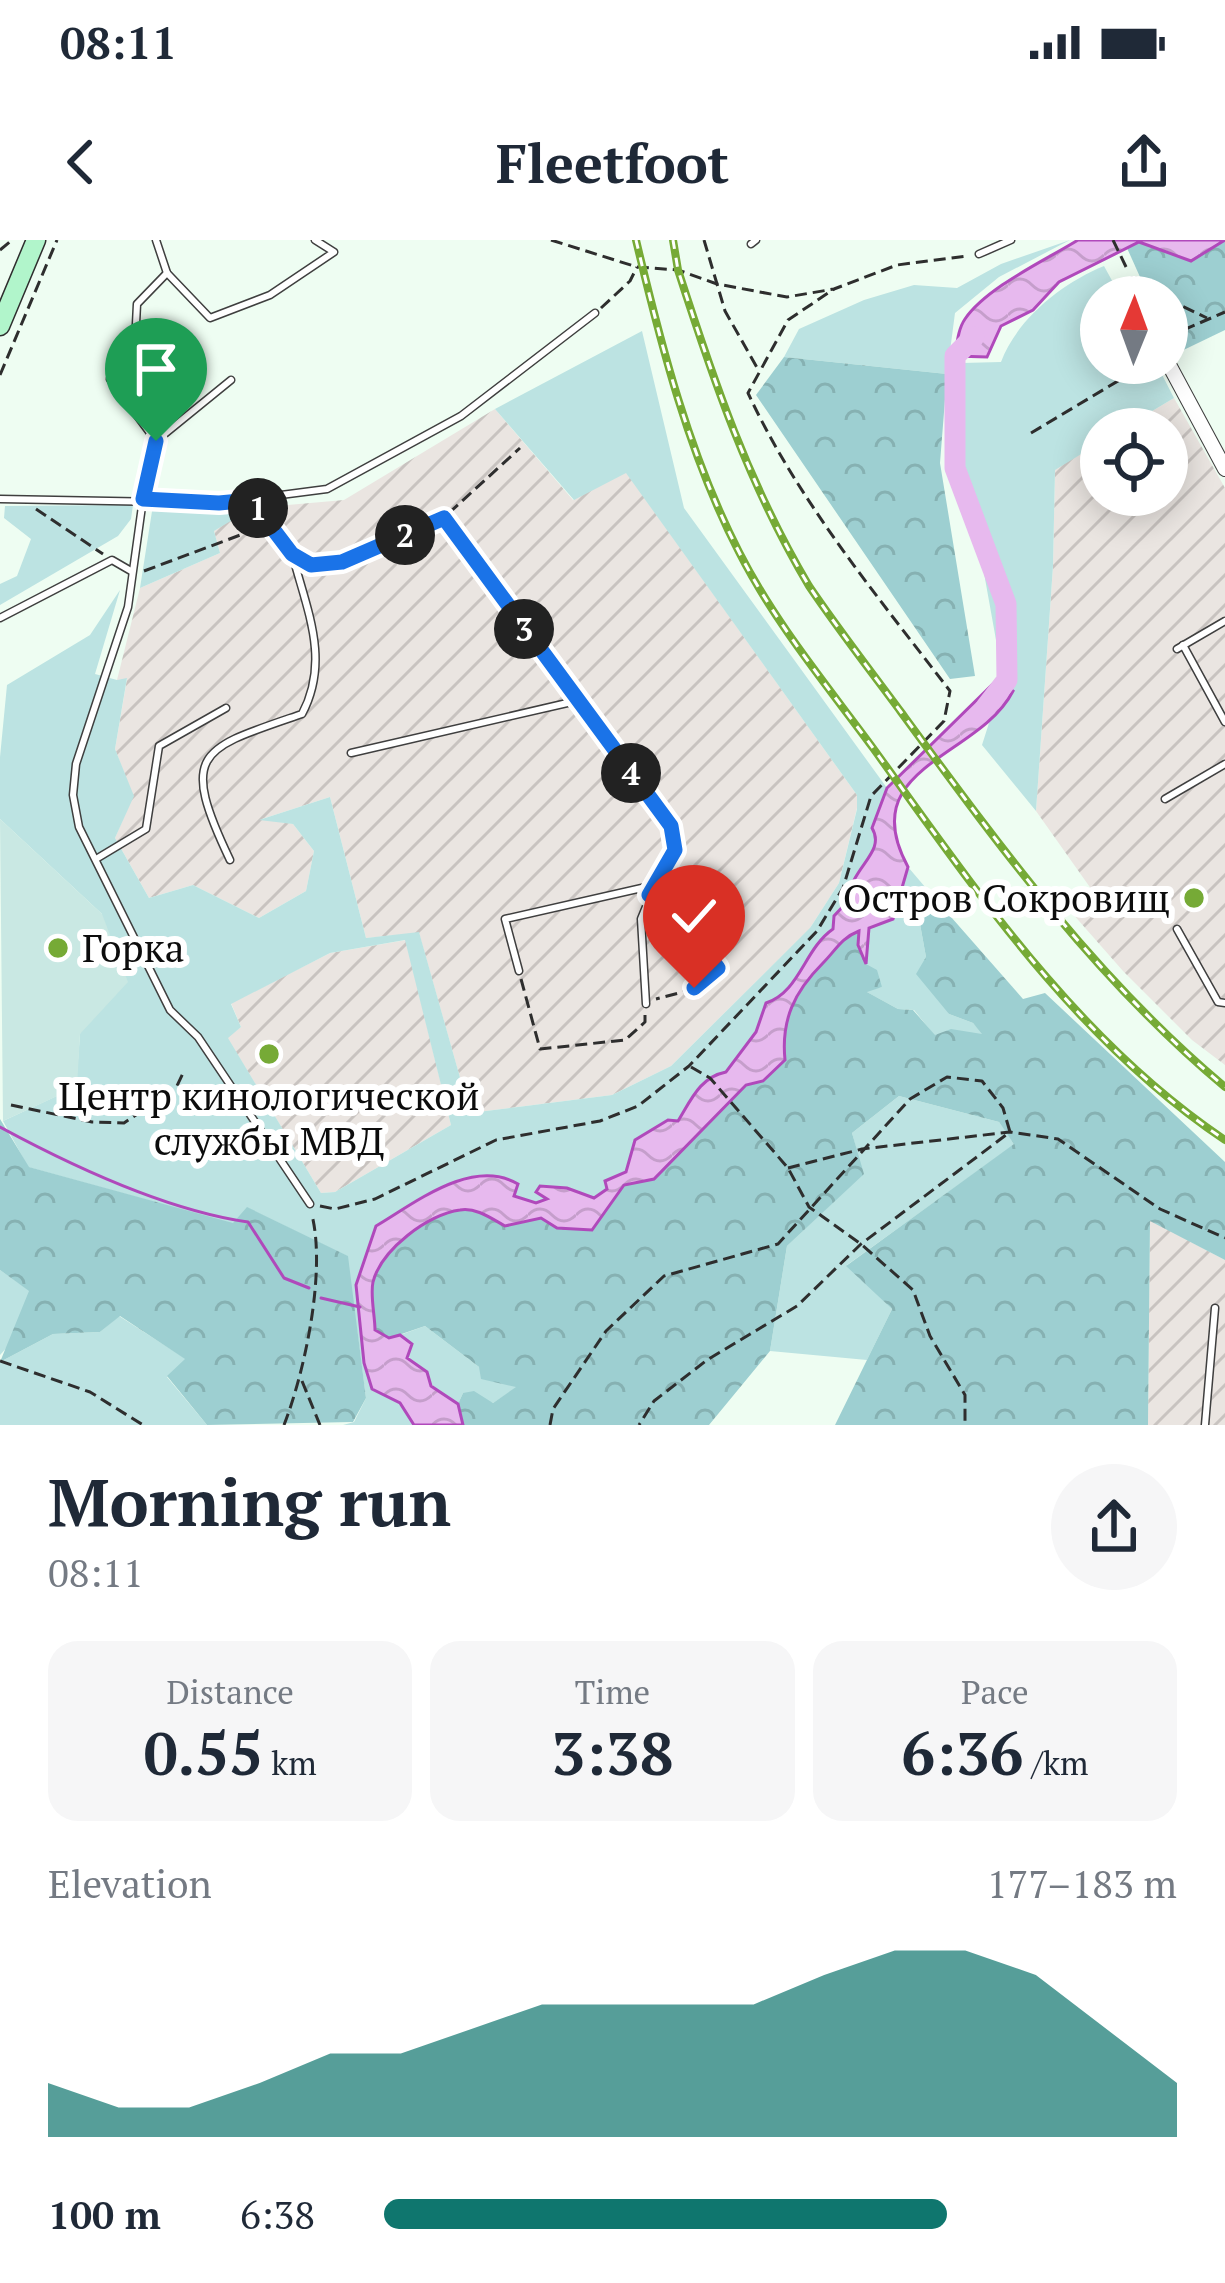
<!DOCTYPE html>
<meta charset="utf-8">
<style>
:root{--surface:#fff;--page:#f6f6f7;--text:#1f2937;--muted:#747a83;--accent:#0f766e}
body{margin:0;font-family:"PT Serif",serif;background:var(--page);color:var(--text);height:100vh;display:flex;flex-direction:column;font-size:45px;white-space:nowrap}
*{box-sizing:border-box;margin:0}
p{font-size:39px;color:var(--muted)}
.icon{flex:none;width:66px;height:66px;fill:none;stroke:currentColor;stroke-width:2;stroke-linecap:round;stroke-linejoin:round}
.map{position:relative;height:1185px;overflow:hidden}
.drawer{display:flex;flex-direction:column;background:var(--surface);flex:1}
.drawer>*{flex:none}
.needle{width:78px;rotate:1deg}
.tools{position:absolute;left:1080px;top:36px;display:grid;gap:24px}
.tools a{display:grid;place-items:center;width:108px;height:108px;border-radius:50%;background:var(--surface);box-shadow:0 6px 30px #0003;font-size:60px}
.pin{position:absolute;display:grid;place-items:center;width:102px;height:102px;color:#fff;margin:-123px -51px;border-radius:50% 50% 50% 0;rotate:-45deg;box-shadow:0 0 12px #0007}
.pin .icon{rotate:45deg}
.km{position:absolute;width:60px;height:60px;margin:-30px;border-radius:50%;background:#222;color:#fff;font-size:33px;line-height:60px;text-align:center}
.round{display:grid;place-items:center;flex:none;width:126px;height:126px;border-radius:63px;background:var(--page)}
.overview{display:flex;align-items:center;justify-content:space-between;height:204px;padding:0 48px}
h1{font-size:66px;font-weight:600;line-height:90px}
.stats{display:grid;grid-template-columns:repeat(3,1fr);gap:18px;height:204px;padding:12px 48px}
.stats div{display:grid;align-content:center;border-radius:30px;background:var(--page);text-align:center}
.stats b{font-size:60px;font-weight:600}
.stats small{font-size:33px;font-weight:400}
.stats p{font-size:33px}
.chart{height:336px;padding:24px 48px}
.chart p{display:flex;justify-content:space-between}
.chart svg{width:100%;height:216px;margin-top:12px;fill:var(--accent);opacity:.7}
ul{padding:0 48px;list-style:none;font-size:39px}
li{display:grid;grid-template-columns:192px 144px 1fr;align-items:center;height:90px}
li i{height:30px;border-radius:15px;background:var(--accent)}
.status{display:flex;justify-content:space-between;align-items:center;height:84px;padding:0 60px;background:var(--surface);direction:ltr}
.status svg{height:33px;fill:currentColor}
header{display:flex;justify-content:space-between;align-items:center;height:156px;padding:0 48px;background:var(--surface);font-size:54px;font-weight:600}
.map>svg:first-child{display:block}
</style>
<div class="status"><b>08:11</b><svg viewBox="0 0 49 12"><path d="M0 12V9h3v3zM5 12V6h3v6zM10 12V3h3v9zM15 12V0h3v12zM26 1h20v11H26zM47 4h2v5h-2z"/></svg></div>
<header><svg class="icon" aria-label="back" viewBox="0 0 24 24"><path d="M15 5l-7 7 7 7"/></svg>Fleetfoot<svg class="icon" aria-label="share" viewBox="0 0 24 24"><path d="M12 15V3M7 8l5-5 5 5M5 13v7h14v-7"/></svg></header>
<div class="map">
<svg width="1225" height="1185" viewBox="0 0 1225 1185">
<defs>
<pattern id="industrial-furrows" width="10" height="10" patternUnits="userSpaceOnUse" patternTransform="scale(3)"><rect width="10" height="10" fill="#eae5e1"/><path d="M-1 1l2-2M0 10L10 0M9 11l2-2" fill="none" stroke="#c8c3c0"/></pattern>
<pattern id="forest-crowns" width="20" height="18" patternUnits="userSpaceOnUse" patternTransform="scale(3)"><rect width="20" height="18" fill="#9dcfd1"/><path d="M2 6a3 3 0 1 1 6 0M12 15a3 3 0 1 1 6 0" fill="none" stroke="#86b1b2"/></pattern>
<pattern id="water-waves" width="16" height="10" patternUnits="userSpaceOnUse" patternTransform="scale(3)"><rect width="16" height="10" fill="#e7b9ee"/><path d="M0 5q4-4 8 0t8 0" fill="none" stroke="#c59ecb"/></pattern>
</defs>
<rect width="100%" height="100%" fill="#eefdf2"/>
<g fill="url(#industrial-furrows)">
<path d="M1174 158 1225 248V825L1192 800 1123 731 1072 673 1094 653 1036 571 1053 326 1055 229 1101 202V255H1167V189H1122Z"/>
<path d="M495 169 573 260 626 232 857 555V568L839 643 810 688 671 826 612 855 470 873 419 693 366 698 330 557 262 579 293 584 314 611 306 651 259 678 193 645 149 658 115 598 133 556 115 509 127 439 117 440 140 348 220 313 214 291 238 275 230 270 344 260Z"/>
<path d="M406 700 451 885 335 952 321 953 227 797 241 787 231 763 330 713Z"/>
<path d="M1150 980 1225 1020V1185H1148Z"/>
</g>
<g fill="#bce3e2" fill-rule="evenodd">
<path d="M1070 0 999 37 955 73 947 134 784 117 799 89 864 60 914 45 957 48 1001 24Z"/>
<path d="M1104 26 1121 57H1101V123H1156L1174 158 1122 189H1101V202L1055 230 1053 326 1036 571 982 505 1003 439 965 227 962 123 1001 122C1017 79 1062 43 1104 26Z"/>
<path d="M642 91 684 268 887 548 872 587C887 613 849 627 849 660L834 676 833 689C804 709 800 752 766 764L756 792 726 833 696 850 678 882 626 932 606 941 607 949 595 958 567 948 536 964 448 943 372 1149 400 1163 414 1185H343L354 1182 366 1158 347 1016 248 968 234 984 28 927 3 881 76 847 80 794 102 674 0 579V517L7 445 90 395 120 350 95 434 117 440 127 438 115 509 134 556 115 598 149 658 193 645 259 678 306 651 314 611 293 584 259 580 330 557 366 698 419 692 470 873 612 855 671 826 810 688 839 643 857 569V555L626 233 574 260 495 169ZM405 700 451 885 335 952 321 953 228 798 241 787 231 764 330 713Z"/>
<path d="M133 265 131 279 118 296 0 365V344L17 336 31 299 4 278 5 266Z"/>
<path d="M153 265 230 270 239 276 214 291 220 313 140 348Z"/>
<path d="M908 627 937 661 920 684 926 717 949 774 973 783 984 794 935 796 914 770 898 769 865 751 882 747 866 724 869 688 893 679Z"/>
<path d="M899 856 999 882 1015 904 847 1025 892 1069 867 1120 770 1111 787 1006 863 934 852 893Z"/>
<path d="M0 1030 30 1051 10 1104 0 1115Z"/>
<path d="M119 1076 186 1119 167 1137 207 1185H0V1122L53 1094 100 1092Z"/>
<path d="M425 1086 479 1127 518 1147 493 1163 463 1153 458 1164C430 1146 410 1128 400 1095Z"/>
</g>
<g fill="url(#forest-crowns)">
<path d="M1225 0V90L1169 117 1167 57H1149L1127 8 1139 1 1190 21Z"/>
<path d="M784 117 947 134 940 223 975 436 950 439 756 155Z"/>
<path d="M937 661 1023 759 1045 753 1225 922V1020L1150 981 1148 1185H835L892 1069 846 1026 1014 904 999 882 899 856 852 893 864 934 787 1006 770 1111 709 1185H463L458 1164 463 1153 474 1151 493 1163 516 1147 481 1139 479 1127 425 1086 390 1098 375 1091C375 1076 370 1055 373 1042 381 1010 428 975 460 970 476 967 491 979 505 986L541 978 557 988 592 989 624 944 654 938 746 845 763 841C783 792 788 760 825 721 837 708 842 697 860 690L866 724 877 730 882 747 867 752 898 769 913 770 935 795 951 789 982 794 973 783 949 774 916 734 926 717 920 684Z"/>
<path d="M0 879 29 927 233 983 247 967 348 1016 366 1158 353 1182 207 1185 167 1136 185 1119 120 1076 100 1092 53 1094 0 1122 29 1051 0 1030Z"/>
</g>
<path fill="#c9e8e3" d="M0 579 102 674 128 742 80 794 77 847 3 881Z"/>
<g fill="url(#water-waves)" stroke="#b049bb" stroke-width="3">
<path d="M1078 0H1225L1191 21 1139 2 1059 42 1033 70 1001 86 987 117 955 116C957 104 958 89 965 79 987 47 1046 20 1078 0Z"/>
<path d="M997 440 1013 451C979 518 853 526 908 627L893 679 869 688 866 724 858 705 859 691C841 698 836 710 823 723 794 752 781 780 785 820L763 841 746 845 654 939 624 945 592 990 557 988 541 978 505 986C492 979 476 967 460 970 428 974 381 1010 373 1042 370 1055 375 1076 375 1090L389 1098 400 1095 412 1104 407 1118 427 1132 431 1146 458 1164 463 1185H414L400 1163 372 1149 364 1123 356 1045 376 986C415 963 472 917 518 944L514 956 536 963 547 959 536 952 540 946 567 948 594 958 607 949 605 941 626 932 635 900 668 880 678 881C691 860 700 837 726 832L756 792 766 763C800 752 804 709 833 689L834 676 849 660C849 628 887 613 872 588L887 548Z"/>
</g>
<g fill="none" stroke-linecap="round" stroke-linejoin="round">
<g stroke="#b049bb" stroke-width="3">
<path d="M0 887C74 927 165 970 248 982L284 1038 309 1048"/>
<path d="M321 1058 360 1067"/>
</g>
<path stroke="#e7b9ee" stroke-width="21" d="M974 97 955 116V228L1006 364 1007 440 986 467"/>
<defs>
<g id="lane">
<path d="M156 0 167 33 210 78 270 55 334 12 315 0"/>
<path d="M751 4 756 0"/>
<path d="M979 14 1011 0"/>
<path d="M231 140 156 201 143 259 128 367 76 524 73 555 79 587 170 770 198 797 310 964"/>
<path d="M156 201 110 139 113 129 135 104 137 64 167 33"/>
<path d="M0 259 219 263 327 249 461 176 595 73"/>
<path d="M251 260 292 313 311 325 342 322 444 278 671 586 675 610 655 645 505 679 519 731"/>
<path d="M0 378 112 320 131 331"/>
<path d="M1183 405 1225 482"/>
<path d="M1177 409 1225 381"/>
<path d="M351 513 576 461"/>
<path d="M1165 559 1225 524"/>
<path d="M96 619 146 589 159 506 226 468"/>
<path d="M230 620C178 511 200 509 302 474 330 421 308 373 293 317"/>
<path d="M1177 689 1218 762 1225 763"/>
<path d="M646 764 641 679 655 645"/>
<path d="M1205 1185 1215 1068"/>
</g>
<g id="street">
<path d="M1134 44 1139 57"/>
<path d="M1167 121 1225 229"/>
</g>
<path id="secondary" d="M0 86 36 0"/>
</defs>
<use href="#lane" stroke="#3f3f3f" stroke-width="9"/>
<use href="#street" stroke="#3f3f3f" stroke-width="16"/>
<use href="#secondary" stroke="#2e2e2e" stroke-width="21"/>
<g stroke="#2e2e2e" stroke-width="3" stroke-dasharray="12 6" stroke-linecap="butt">
<path d="M551 0 637 27 678 30 717 44 787 57 834 49 897 25 968 16"/>
<path d="M704 0 725 71 759 131"/>
<path d="M1113 0 1128 31"/>
<path d="M0 10 12 0"/>
<path d="M1151 52 1162 57"/>
<path d="M1167 59 1207 78"/>
<path d="M601 68 630 41 637 27"/>
<path d="M1167 97 1225 72"/>
<path d="M0 135 57 0"/>
<path d="M1031 193 1148 123"/>
<path d="M36 269 103 314"/>
<path d="M449 273 520 208"/>
<path d="M144 331 259 288"/>
<path d="M656 660 678 674 719 728 694 749 656 759"/>
<path d="M521 739 540 809 625 800 645 782V773"/>
<path d="M691 827 710 838 788 928 809 967 861 1004 913 1050 930 1096 965 1155V1185"/>
<path d="M11 865 92 882 124 883 176 848 184 831"/>
<path d="M788 928 862 909 1010 892 1058 899 1160 969 1225 998"/>
<path d="M320 966 335 969 375 959 496 900 600 881 638 866 689 826 817 691 843 648 871 556 944 481 950 451C878 357 798 261 748 153L788 80 834 49"/>
<path d="M0 1121 90 1152 143 1185"/>
<path d="M302 1141 320 1185"/>
<path d="M284 1185C305 1131 326 1032 312 975"/>
<path d="M550 1185 553 1169 606 1091 664 1036 778 1004 910 859 947 837 982 841 1003 868 1010 892 861 1004 797 1066 707 1120 654 1161 639 1185"/>
</g>
<use href="#lane" stroke="#fff" stroke-width="6"/>
<use href="#street" stroke="#fff" stroke-width="14"/>
<use href="#secondary" stroke="#b1f5cb" stroke-width="18"/>
<defs>
<g id="rail">
<path d="M636 0C661 105 689 215 739 312 775 383 826 444 873 508 975 649 1077 801 1225 900"/>
<path d="M673 0 678 30C714 142 749 245 809 346 838 389 870 430 901 472 1000 607 1096 739 1225 847"/>
</g>
</defs>
<use href="#rail" stroke="#76aa36" stroke-width="8"/>
<use href="#rail" stroke="#fff" stroke-width="3" stroke-dasharray="9" stroke-linecap="butt"/>
</g>
<g fill="none" stroke-linecap="round" stroke-linejoin="round">
<defs>
<path id="route" d="M156 201 143 259 219 263 251 260 292 314 311 325 342 322 444 278 671 586 675 610 649 655 678 674 718 728 694 748"/>
</defs>
<use href="#route" stroke="#fff" stroke-width="24"/>
<use href="#route" stroke="#1a73e8" stroke-width="15"/>
</g>
<g fill="#76aa36" stroke="#fff" stroke-width="4.5">
<circle cx="1194" cy="658" r="12"/>
<circle cx="58" cy="708" r="12"/>
<circle cx="269" cy="814" r="12"/>
</g>
<g text-anchor="middle" stroke-width="12" stroke-linejoin="round" paint-order="stroke">
<g font-size="39" fill="#0c0c0c" stroke="#fff" text-anchor="end">
<text x="1170" y="672">Остров Сокровищ</text>
<text x="82" y="722" text-anchor="start">Горка</text>
<text x="269" y="870" text-anchor="middle">Центр кинологической<tspan x="269" dy="45">службы МВД</tspan></text>
</g>
</g>
</svg>
<div class="tools">
<a><svg class="needle" viewBox="-14 -14 28 28"><path d="M0-13l5 13h-10z" fill="#e53935"/><path d="M0 13l5-13h-10z" fill="#747a83"/></svg></a>
<a><svg class="icon" aria-label="locate" viewBox="0 0 24 24"><circle cx="12" cy="12" r="6"/><path d="M12 2v4M12 18v4M2 12h4M18 12h4"/></svg></a>
</div>
<div class="pin" style="left:156px;top:201px;background:#1e9e55"><svg class="icon" aria-label="arrive" viewBox="0 0 24 24"><path d="M6 21V4h12l-3 4 3 4H6"/></svg></div>
<div class="pin" style="left:694px;top:748px;background:#d93025"><svg class="icon" aria-label="check" viewBox="0 0 24 24"><path d="M5 12l5 5 9-10"/></svg></div>
<b class="km" style="left:258px;top:268px">1</b>
<b class="km" style="left:405px;top:295px">2</b>
<b class="km" style="left:524px;top:389px">3</b>
<b class="km" style="left:631px;top:533px">4</b>
</div>
<section class="drawer">
<div class="overview"><div><h1>Morning run</h1><p>08:11</p></div><a class="round"><svg class="icon" aria-label="share" viewBox="0 0 24 24"><path d="M12 15V3M7 8l5-5 5 5M5 13v7h14v-7"/></svg></a></div>
<div class="stats">
<div><p>Distance</p><b>0.55<small> km</small></b></div>
<div><p>Time</p><b>3:38</b></div>
<div><p>Pace</p><b>6:36<small> /km</small></b></div>
</div>
<div class="chart"><p><span>Elevation</span>177–183 m</p>
<svg viewBox="0 0 160 44" preserveAspectRatio="none"><path d="M0 44V33L10 38L20 38L30 33L40 27L50 27L60 22L70 17L80 17L90 17L100 17L110 11L120 6L130 6L140 11L150 22L160 33V44z"/></svg>
</div>
<ul>
<li><b>100 m</b>6:38<i style="width:71%"></i></li>
</ul>
</section>
